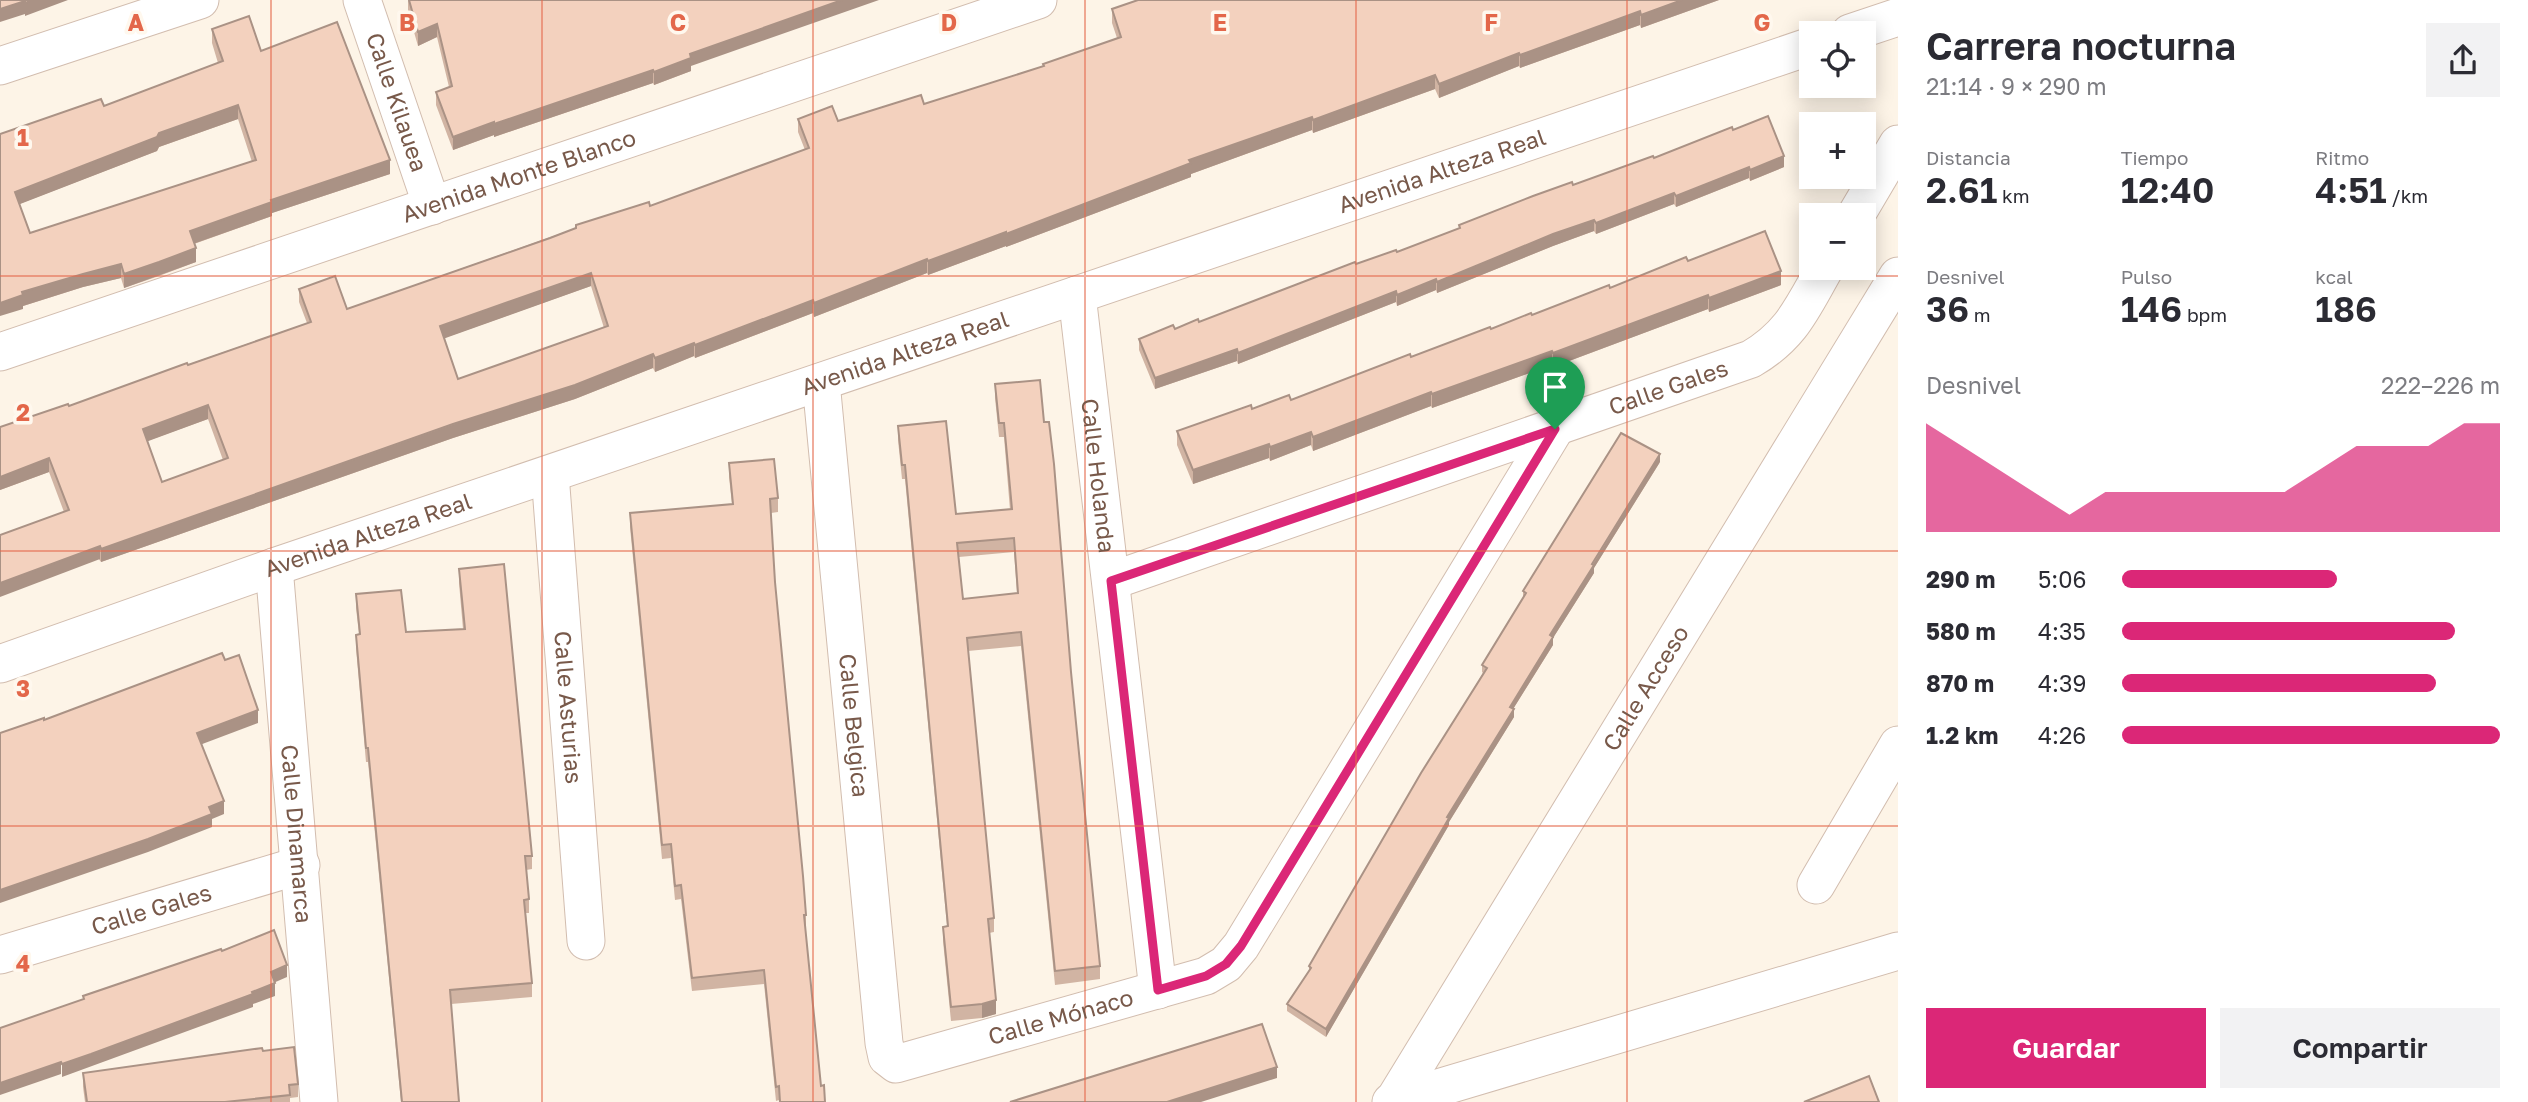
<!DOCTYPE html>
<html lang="es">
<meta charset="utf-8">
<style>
:root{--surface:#fff;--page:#f2f2f3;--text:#2b2b33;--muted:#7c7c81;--accent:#db2777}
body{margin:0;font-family:"Golos Text",sans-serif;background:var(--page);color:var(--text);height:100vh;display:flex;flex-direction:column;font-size:26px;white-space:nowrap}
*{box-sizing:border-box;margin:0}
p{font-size:23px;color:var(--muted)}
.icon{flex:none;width:38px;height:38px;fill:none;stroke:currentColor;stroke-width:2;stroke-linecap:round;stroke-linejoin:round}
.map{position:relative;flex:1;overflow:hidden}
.side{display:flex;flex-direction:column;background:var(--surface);width:630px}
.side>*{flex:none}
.tools{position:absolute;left:1799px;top:21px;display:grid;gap:14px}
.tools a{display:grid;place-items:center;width:77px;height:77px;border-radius:0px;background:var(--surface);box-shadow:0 4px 18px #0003;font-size:35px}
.pin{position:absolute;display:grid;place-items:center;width:60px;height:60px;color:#fff;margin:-72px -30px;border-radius:50% 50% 50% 0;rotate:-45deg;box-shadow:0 0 7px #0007}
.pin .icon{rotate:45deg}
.round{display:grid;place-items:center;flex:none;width:74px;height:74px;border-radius:0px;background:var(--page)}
.summary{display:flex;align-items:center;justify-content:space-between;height:119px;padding:0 28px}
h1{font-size:38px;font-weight:600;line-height:52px}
.stats{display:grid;grid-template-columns:repeat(3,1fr);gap:10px;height:119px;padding:7px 28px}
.stats div{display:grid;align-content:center}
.stats b{font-size:35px;font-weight:600}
.stats small{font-size:19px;font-weight:400}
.stats p{font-size:19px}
.chart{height:196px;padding:14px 28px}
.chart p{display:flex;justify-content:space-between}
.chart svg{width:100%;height:126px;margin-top:7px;fill:var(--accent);opacity:.7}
.button{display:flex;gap:14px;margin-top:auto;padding:14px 28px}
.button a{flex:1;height:80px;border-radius:0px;background:var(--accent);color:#fff;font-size:28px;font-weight:600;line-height:80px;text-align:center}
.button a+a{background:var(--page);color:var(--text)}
ul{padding:0 28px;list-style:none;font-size:23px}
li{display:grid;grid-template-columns:112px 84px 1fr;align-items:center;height:52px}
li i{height:18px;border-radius:9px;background:var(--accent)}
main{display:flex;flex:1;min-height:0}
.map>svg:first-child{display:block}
</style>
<main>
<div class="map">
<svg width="1898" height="1102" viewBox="0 0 1898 1102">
<rect width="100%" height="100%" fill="#fdf4e7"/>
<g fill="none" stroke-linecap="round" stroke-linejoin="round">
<defs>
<g id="street">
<path id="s1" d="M362 0 432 206"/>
<path d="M1850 33 1898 17"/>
<path d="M0 66 200 0"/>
<path d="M1856 215 1898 144"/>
<path id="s2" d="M1077 295 1158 990"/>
<path id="s3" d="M0 352 1038 0"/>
<path id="s4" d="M821 382 884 1043 887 1057 896 1064 1206 976 1226 964 1241 946 1555 429"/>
<path id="s5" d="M550 474 586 941"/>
<path id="s6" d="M274 567 319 1102"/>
<path id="s7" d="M1111 581 1751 359C1792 335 1802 308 1825 268"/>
<path id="s8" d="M0 664 274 567 1811 46"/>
<path d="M1816 885 1898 745"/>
<path id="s9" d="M0 955 301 865"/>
<path d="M1391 1102 1898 951"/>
<path id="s10" d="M1393 1102 1898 276"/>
</g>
</defs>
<use href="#street" stroke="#d2bdaf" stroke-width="39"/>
<use href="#street" stroke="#fff" stroke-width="37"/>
</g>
<g fill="#d1b4a3" fill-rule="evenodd">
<path d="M408 0 691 66V71L654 85 653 83 494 137V135L453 150 436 105V92L449 87 437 37 418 46 408 11Z"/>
<path d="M1138 0H1719L1641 28 1640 25 1520 68 1519 66 1439 98 1435 89 1313 133 1312 130 1191 174V177L1006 247V246L928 275 927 273 814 317 813 313 695 358 694 356 655 372 653 368 575 399 453 438 101 562 64 512 49 472 0 490V427L69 406 307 323 299 302V289L347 309 576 228V225L650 206 805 150 798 132V119L838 121 924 104 1043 66 1117 38 1112 23V9ZM591 286 604 328 458 379 444 338ZM208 419 223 460 162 482 147 441Z"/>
<path d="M212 29 390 174 272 213V216L194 244 196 262 159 276 124 288 121 278 83 287 23 306V309L0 134 104 106 218 63 212 43ZM238 119 252 162 30 233 19 204 157 151 159 147Z"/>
<path d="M1733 130 1784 167 1750 181 1749 178 1676 207 1674 204 1596 234 1594 231 1553 246 1437 293 1436 290 1397 306 1396 302 1238 364 1237 361 1155 389 1139 350V339L1199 322 1356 264 1397 252 1459 228V225Z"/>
<path d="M1688 261 1781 285 1709 312 1708 309 1553 367 1552 365 1432 408 1431 406 1313 451 1311 445 1270 461 1269 458 1193 484 1177 445V431L1252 409 1291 400 1411 357Z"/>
<path d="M995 384 1071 672 1100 966V979L1055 985 1021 646 968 651 994 918V932L989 933 996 1014 982 1018 951 1021 943 941V927L947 926 905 479H902L898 440V426L956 514 1010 510 1004 437H999L995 398ZM1014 552 1017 593 963 599 959 557Z"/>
<path d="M1660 462 1594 568V573L1553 638V645L1513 709 1514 717 1449 822V825L1326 1037 1287 1011V1004L1309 971V966L1483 673 1482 672V665L1523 598V591Z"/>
<path d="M729 463 778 498V512L771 513 775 582 806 915V929H805L821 1086 825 1102H779V1100L776 1101 764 984 692 991 681 899 675 900 671 858 662 859 630 527V513L732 504 729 477Z"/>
<path d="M459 569 532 856V869L526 870 529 899V913H526L532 983V997L451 1004 459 1102H401L368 762H366L356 648V635L359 634 356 608V594L406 632 463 629 459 583Z"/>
<path d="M263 1051 298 1084V1097L290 1098V1102H85L83 1087V1073Z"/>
</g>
<g fill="#aa9285">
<path d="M33 0H68L25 16V3Z"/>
<path d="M842 0H879L691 66V71L654 85V72L690 54Z"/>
<path d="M1682 0H1719L1641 28V15Z"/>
<path d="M25 1V14L0 22V9Z"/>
<path d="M1640 11V25L1520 68V55Z"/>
<path d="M437 24V37L418 46V32Z"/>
<path d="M1519 53V66L1439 98V84Z"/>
<path d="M653 70V83L494 137V124Z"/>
<path d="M1435 75V89L1313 133V120Z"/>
<path d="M238 105V119L159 147 157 151 15 206V192L159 133Z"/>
<path d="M1312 117V130L1191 174V177L1006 247V234L1189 160Z"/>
<path d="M494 122V135L453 150V137Z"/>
<path d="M1784 156V167L1750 181V170Z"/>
<path d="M390 160V174L272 213V216L190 245V231L271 200Z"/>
<path d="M1749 167V178L1676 207V196Z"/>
<path d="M1674 193V204L1596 234V223Z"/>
<path d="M1594 220V231L1553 246 1437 293V282L1553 234Z"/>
<path d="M1006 232V246L928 275V261Z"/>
<path d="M196 248V262L124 288V274Z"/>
<path d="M927 259V273L814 317V303Z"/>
<path d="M121 264V278L83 287 23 306V309L0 316V303L22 292 83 274Z"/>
<path d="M1781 271V285L1709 312V298Z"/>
<path d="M591 273V286L440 340V326Z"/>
<path d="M1436 279V290L1397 306V295Z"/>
<path d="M1396 291V302L1238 364V353Z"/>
<path d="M1708 295V309L1553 367V353Z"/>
<path d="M813 300V313L695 358V345Z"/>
<path d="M694 343V356L655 372V358Z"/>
<path d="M1237 349V361L1155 389V378Z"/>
<path d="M1552 351V365L1432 408V394Z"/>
<path d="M653 354V368L575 399 453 438 101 562V549Z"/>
<path d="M1431 392V406L1313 451V437Z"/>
<path d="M208 405V419L143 443V429Z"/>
<path d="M1311 432V445L1270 461V447Z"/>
<path d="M1269 444V458L1193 484V470Z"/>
<path d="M1660 454V462L1594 568V573L1553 638V645L1510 714V707L1550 635Z"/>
<path d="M49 458V472L0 490V477Z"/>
<path d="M100 546V559L0 597V583Z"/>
<path d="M1514 709V717L1449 822V825L1326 1037V1029L1447 817Z"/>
<path d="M258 710V723L197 746V733Z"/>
<path d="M224 801V814L212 819V827L148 852 0 903V890Z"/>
<path d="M287 965V977L271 984V972Z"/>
<path d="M275 983V996L253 1004V1007L62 1077V1064Z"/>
<path d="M996 1000V1014L982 1018V1004Z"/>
<path d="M61 1062V1074L0 1095V1083Z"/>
<path d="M1277 1067V1078L1201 1102H1167Z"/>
</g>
<g fill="#f3d1be" stroke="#aa9285" stroke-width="2" fill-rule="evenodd">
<path d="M0 0H33L25 3V1L0 9Z"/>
<path d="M409 0H842L690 54 691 58 654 72 653 70 494 124V122L453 137 436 92 452 86 437 24 418 32Z"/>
<path d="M1138 0H1682L1641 15 1640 11 1520 55 1519 53 1439 84 1435 75 1313 120 1312 117 1189 160 1191 163 1006 234V232L928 261 927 259 814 303 813 300 695 345 694 343 655 358 653 354 575 385 453 424 101 549 100 546 0 583V535L69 510 49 458 0 477V427L68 404 69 406 187 363 188 365 311 322 299 289 335 276 347 309 550 238 576 228V225L649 202 650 206 809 148 798 119 832 106 838 121 921 95 924 104 1044 66 1043 64 1121 37 1112 9ZM591 273 608 326 458 379 440 326ZM208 405 228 458 162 482 143 429Z"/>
<path d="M249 16 261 51 337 22 390 160 271 200 272 202 190 231 196 248 159 262 124 274 121 264 83 274 22 292 23 295 0 303V134L101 99 104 106 223 61 212 29ZM238 105 256 160 30 233 15 192 157 137 159 133Z"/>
<path d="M1768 116 1784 156 1750 170 1749 167 1676 196 1674 193 1596 223 1594 220 1553 234 1437 282 1436 279 1397 295 1396 291 1238 353 1237 349 1155 378 1139 339 1173 325 1175 329 1198 319 1199 322 1355 262 1356 264 1396 250 1397 252 1460 228 1459 225 1533 196 1572 182 1573 185 1653 156 1654 158 1732 127 1733 130Z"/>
<path d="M1765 231 1781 271 1709 298 1708 295 1553 353 1552 351 1432 394 1431 392 1313 437 1311 432 1270 447 1269 444 1193 470 1177 431 1251 405 1252 409 1289 395 1291 400 1410 354 1411 357 1490 327 1491 329 1531 313 1532 315 1609 285 1610 288 1686 257 1688 261Z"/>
<path d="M1040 380 1044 422H1049L1054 464 1071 672 1100 966 1055 971 1021 632 967 638 994 918 988 919 996 1000 982 1004 951 1007 943 927 948 926 905 465H902L898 426 946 421 956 514 1012 509 1004 423H999L995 384ZM1014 538 1018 593 963 599 957 543Z"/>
<path d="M1621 433 1660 454 1592 564 1594 565 1550 635 1553 637 1510 707 1514 709 1447 817 1449 818 1326 1029 1287 1004 1311 968 1309 966 1421 773 1487 668 1482 665 1526 593 1523 591Z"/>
<path d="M774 459 778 498 770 499 775 582 803 876 806 915H804L821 1086 824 1085 825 1102H780L779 1086 776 1087 764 970 692 978 681 885 675 886 671 844 662 845 630 513 733 504 729 463Z"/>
<path d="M504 564 532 856H525L529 899 524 900 532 983 450 990 459 1102H402L368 748H366L356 635 360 634 356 594 401 590 406 632 465 629 459 569Z"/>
<path d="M222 653 225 660 239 655 258 710 197 733 224 801 209 807 212 814 148 839 0 890V733L44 718V720Z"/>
<path d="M274 930 287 965 271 972 275 983 252 992 253 994 91 1054 62 1064 61 1062 0 1083V1028L84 999 83 996 221 949 222 951Z"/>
<path d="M1262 1024 1277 1067 1167 1102H1010Z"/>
<path d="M294 1047 298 1084 289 1085 290 1095 225 1102H87L83 1073 262 1048 263 1051Z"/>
<path d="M1869 1076 1879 1102H1804Z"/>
</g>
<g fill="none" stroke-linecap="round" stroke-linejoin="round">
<defs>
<path id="route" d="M1555 429 1241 946 1226 964 1206 976 1158 990 1111 581Z"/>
</defs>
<use href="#route" stroke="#fff" stroke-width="14"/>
<use href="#route" stroke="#db2777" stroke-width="9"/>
</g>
<path fill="none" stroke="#e3674a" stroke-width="2" stroke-opacity="0.55" d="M271 0V1102M542 0V1102M813 0V1102M1085 0V1102M1356 0V1102M1627 0V1102M0 276H1898M0 551H1898M0 826H1898"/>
<g text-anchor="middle" stroke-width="7" stroke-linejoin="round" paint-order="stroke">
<g font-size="23" fill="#78594a" stroke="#fff8ee">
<text dy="8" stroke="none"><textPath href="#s1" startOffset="108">Calle Kilauea</textPath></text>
<text dy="8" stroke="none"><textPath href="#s8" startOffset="1524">Avenida Alteza Real</textPath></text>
<text dy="8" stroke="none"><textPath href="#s3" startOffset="548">Avenida Monte Blanco</textPath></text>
<text dy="8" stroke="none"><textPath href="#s8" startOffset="957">Avenida Alteza Real</textPath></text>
<text dy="8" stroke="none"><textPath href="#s7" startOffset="590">Calle Gales</textPath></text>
<text dy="8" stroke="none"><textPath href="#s2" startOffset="182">Calle Holanda</textPath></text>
<text dy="8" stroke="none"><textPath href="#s8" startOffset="390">Avenida Alteza Real</textPath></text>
<text dy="8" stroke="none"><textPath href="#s10" startOffset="485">Calle Acceso</textPath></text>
<text dy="8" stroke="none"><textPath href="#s5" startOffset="234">Calle Asturias</textPath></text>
<text dy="8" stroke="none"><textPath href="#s4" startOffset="345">Calle Belgica</textPath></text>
<text dy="8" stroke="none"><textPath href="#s6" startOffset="268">Calle Dinamarca</textPath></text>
<text dy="8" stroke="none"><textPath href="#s9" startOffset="158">Calle Gales</textPath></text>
<text dy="8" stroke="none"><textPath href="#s4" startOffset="861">Calle Mónaco</textPath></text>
</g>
</g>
<g font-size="23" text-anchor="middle" font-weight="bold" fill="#e3674a" stroke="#fff8ee" stroke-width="7" stroke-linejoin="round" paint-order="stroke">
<text x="136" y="31">A</text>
<text x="407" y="31">B</text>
<text x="678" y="31">C</text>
<text x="949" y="31">D</text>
<text x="1220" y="31">E</text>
<text x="1491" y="31">F</text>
<text x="1762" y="31">G</text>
<text x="23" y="146">1</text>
<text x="23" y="421">2</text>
<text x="23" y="697">3</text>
<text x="23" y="972">4</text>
</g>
</svg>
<div class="tools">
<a><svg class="icon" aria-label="locate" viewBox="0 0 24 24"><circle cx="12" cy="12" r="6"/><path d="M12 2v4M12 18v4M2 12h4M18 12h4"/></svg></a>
<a>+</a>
<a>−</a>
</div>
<div class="pin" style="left:1555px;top:429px;background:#1e9e55"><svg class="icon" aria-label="arrive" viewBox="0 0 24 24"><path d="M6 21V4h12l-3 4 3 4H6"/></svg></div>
</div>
<section class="side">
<div class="summary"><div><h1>Carrera nocturna</h1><p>21:14 · 9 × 290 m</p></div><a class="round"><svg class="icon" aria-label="share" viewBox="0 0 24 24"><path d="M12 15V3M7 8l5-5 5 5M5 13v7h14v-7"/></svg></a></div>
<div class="stats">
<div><p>Distancia</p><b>2.61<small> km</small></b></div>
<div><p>Tiempo</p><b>12:40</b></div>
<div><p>Ritmo</p><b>4:51<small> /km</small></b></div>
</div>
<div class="stats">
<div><p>Desnivel</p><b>36<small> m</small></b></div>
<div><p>Pulso</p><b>146<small> bpm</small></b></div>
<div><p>kcal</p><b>186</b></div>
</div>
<div class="chart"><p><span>Desnivel</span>222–226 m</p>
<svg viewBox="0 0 160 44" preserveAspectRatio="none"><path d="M0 44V6L10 14L20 22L30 30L40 38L50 30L60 30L70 30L80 30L90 30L100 30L110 22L120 14L130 14L140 14L150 6L160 6V44z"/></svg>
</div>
<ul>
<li><b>290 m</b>5:06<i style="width:57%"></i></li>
<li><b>580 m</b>4:35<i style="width:88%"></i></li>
<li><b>870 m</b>4:39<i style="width:83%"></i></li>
<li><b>1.2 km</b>4:26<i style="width:100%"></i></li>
</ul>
<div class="button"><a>Guardar</a><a>Compartir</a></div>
</section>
</main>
